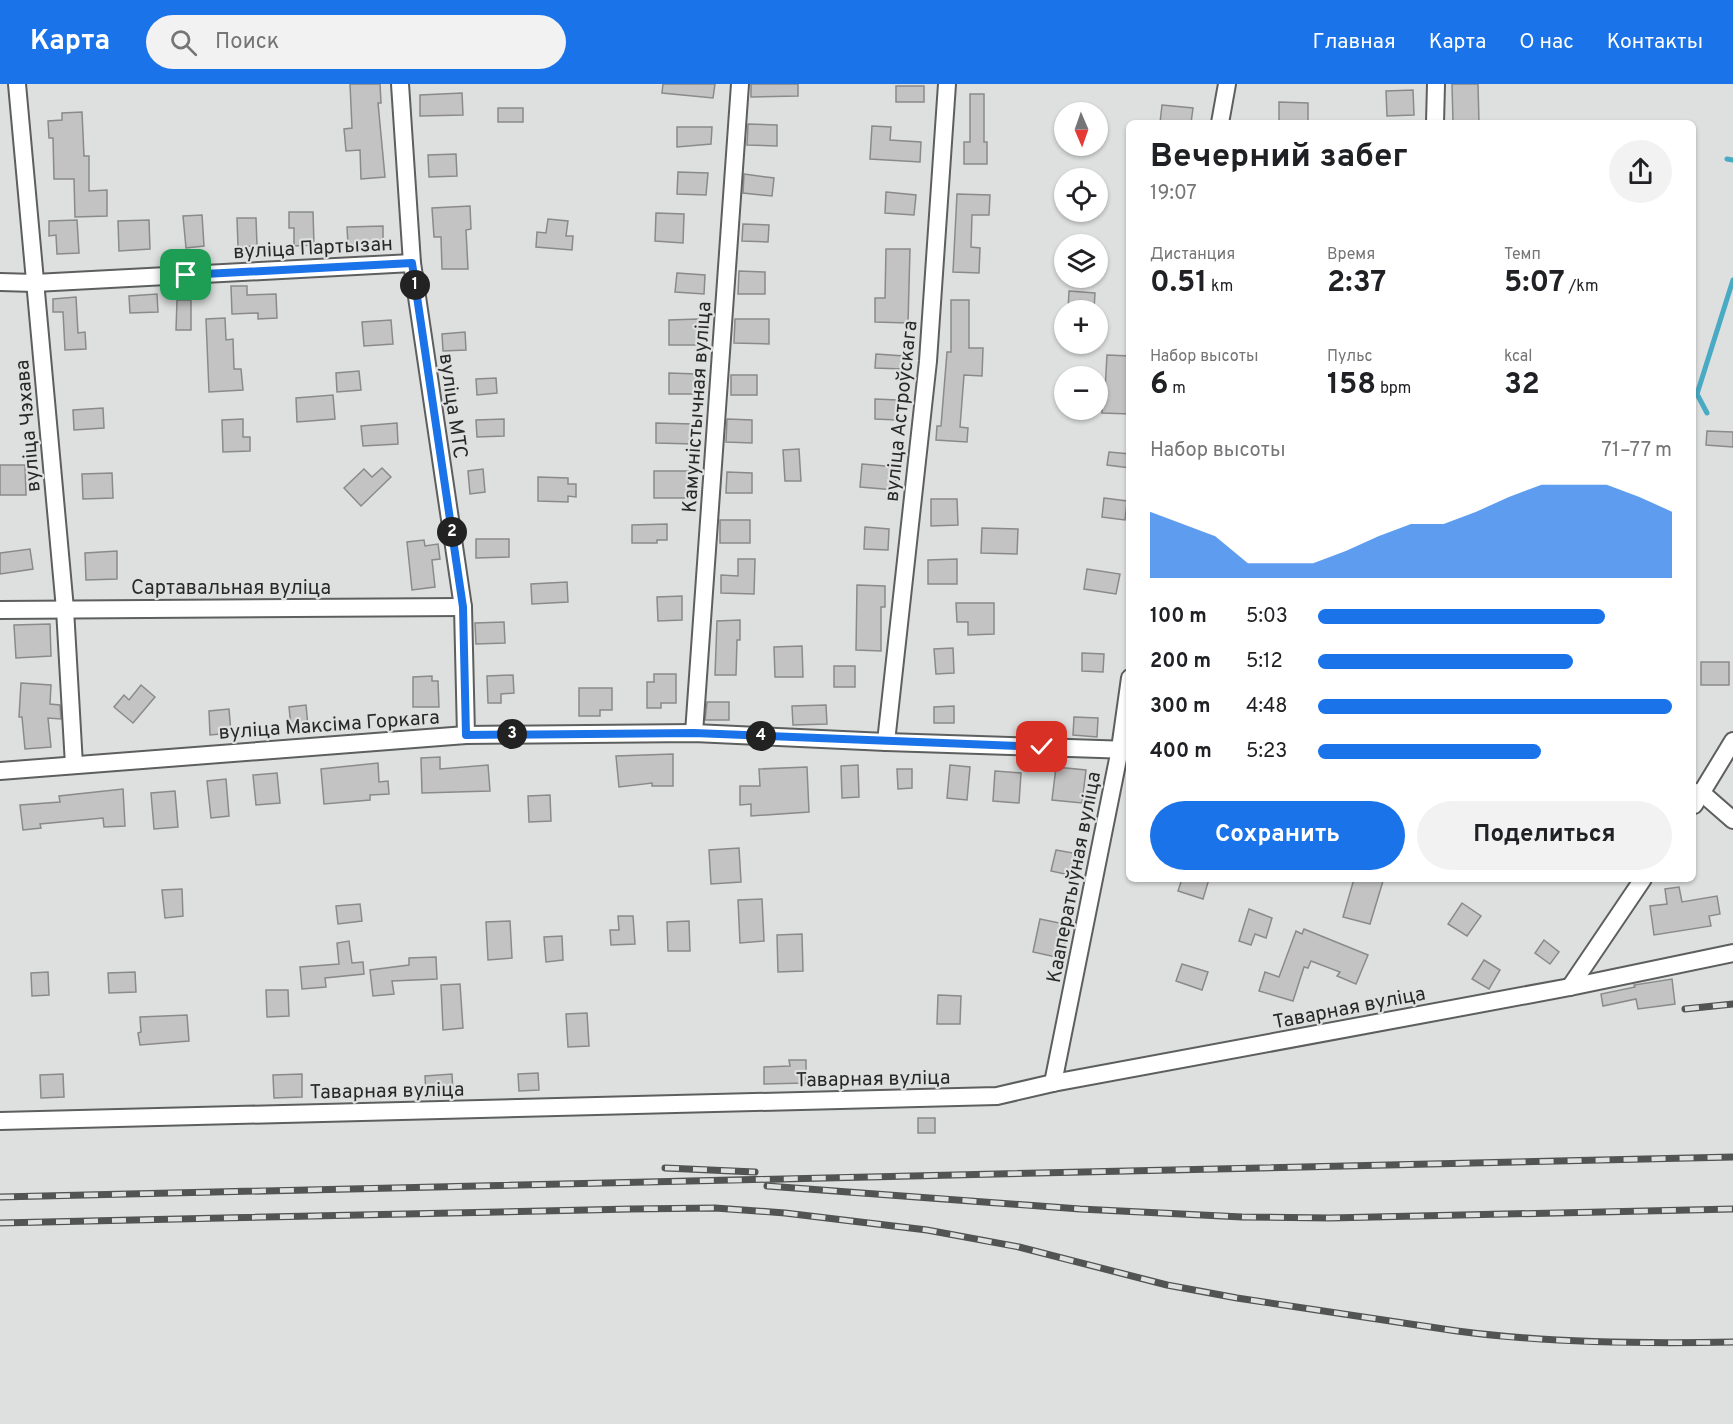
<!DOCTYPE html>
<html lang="ru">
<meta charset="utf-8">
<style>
:root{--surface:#fff;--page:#f2f2f2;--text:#202124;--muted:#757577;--accent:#1a73e8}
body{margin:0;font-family:Overpass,sans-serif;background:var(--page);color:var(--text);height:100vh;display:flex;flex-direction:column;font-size:22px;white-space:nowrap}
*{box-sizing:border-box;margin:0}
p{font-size:20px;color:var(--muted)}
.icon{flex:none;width:33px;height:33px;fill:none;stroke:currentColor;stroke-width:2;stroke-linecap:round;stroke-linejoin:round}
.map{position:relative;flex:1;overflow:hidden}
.drawer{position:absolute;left:1126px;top:36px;width:570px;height:762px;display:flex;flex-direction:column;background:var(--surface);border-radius:9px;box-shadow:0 2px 4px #0004}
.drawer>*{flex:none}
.needle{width:39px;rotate:178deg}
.tools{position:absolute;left:1054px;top:18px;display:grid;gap:12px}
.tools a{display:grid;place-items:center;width:54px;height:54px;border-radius:50%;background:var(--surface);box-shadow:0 2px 4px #0004;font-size:30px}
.pin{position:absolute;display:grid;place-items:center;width:51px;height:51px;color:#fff;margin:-26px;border-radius:12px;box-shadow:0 3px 9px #0006}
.km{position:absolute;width:30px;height:30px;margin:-15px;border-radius:50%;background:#222;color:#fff;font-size:16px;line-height:30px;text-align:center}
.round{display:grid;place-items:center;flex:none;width:63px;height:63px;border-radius:32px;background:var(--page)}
.headline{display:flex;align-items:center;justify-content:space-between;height:102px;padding:0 24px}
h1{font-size:33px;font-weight:700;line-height:45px}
.metrics{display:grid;grid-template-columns:repeat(3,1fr);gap:9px;height:102px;padding:6px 24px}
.metrics div{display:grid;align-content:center}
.metrics b{font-size:30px;font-weight:700}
.metrics small{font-size:16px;font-weight:400}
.metrics p{font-size:16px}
.chart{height:168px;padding:12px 24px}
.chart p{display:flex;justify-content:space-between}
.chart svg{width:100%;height:108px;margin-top:6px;fill:var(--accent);opacity:.7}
.cta{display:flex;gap:12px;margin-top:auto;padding:12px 24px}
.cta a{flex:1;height:69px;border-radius:36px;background:var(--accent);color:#fff;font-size:24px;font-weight:700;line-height:69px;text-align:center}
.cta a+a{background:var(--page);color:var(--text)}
ul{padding:0 24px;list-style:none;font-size:20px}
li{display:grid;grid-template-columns:96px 72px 1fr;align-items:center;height:45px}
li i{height:15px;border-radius:8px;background:var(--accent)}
header{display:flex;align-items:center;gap:36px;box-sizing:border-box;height:84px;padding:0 30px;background:var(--accent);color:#fff}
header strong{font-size:28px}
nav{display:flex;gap:33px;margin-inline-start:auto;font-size:21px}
.search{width:420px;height:54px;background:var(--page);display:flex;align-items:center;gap:15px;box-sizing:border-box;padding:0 21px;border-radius:33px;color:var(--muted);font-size:22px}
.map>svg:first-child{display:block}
</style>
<header>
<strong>Карта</strong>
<div class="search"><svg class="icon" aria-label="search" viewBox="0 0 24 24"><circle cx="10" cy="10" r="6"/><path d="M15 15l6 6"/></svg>Поиск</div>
<nav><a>Главная</a><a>Карта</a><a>О нас</a><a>Контакты</a></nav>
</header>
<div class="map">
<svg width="1733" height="1340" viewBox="0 0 1733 1340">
<rect width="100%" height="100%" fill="#dedfdf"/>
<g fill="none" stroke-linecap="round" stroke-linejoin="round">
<g stroke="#49aac4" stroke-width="5">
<path d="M1727 75 1733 76"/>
<path d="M1707 329 1697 310 1733 196"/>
</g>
</g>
<g fill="#c4c3c4" stroke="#8b8a8b" stroke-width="1.5">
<path d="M350 0H380L381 19H378L385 93 361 95 360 66 346 67 344 45 352 44Z"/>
<path d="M663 0H715L713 14 662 9Z"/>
<path d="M751 0H798V12L751 13Z"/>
<path d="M1452 0H1478L1479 39H1453Z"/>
<rect x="896" y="2" width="28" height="16"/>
<path d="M1413 6 1414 31 1387 32 1386 7Z"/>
<path d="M462 9 463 31 420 32V11Z"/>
<path d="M970 10H984V58H987V80H964V58H970Z"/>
<path d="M1279 18 1308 19V39H1279Z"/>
<path d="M1162 21 1193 24 1191 39H1160Z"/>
<rect x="498" y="24" width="25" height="14"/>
<path d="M82 28 84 72H89V107L107 106V132L75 133 74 95H54L53 54H49L48 37 62 36V29Z"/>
<path d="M748 40 777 41V62L747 61Z"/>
<path d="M872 42 891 43 890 56 921 58 920 78 870 75Z"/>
<path d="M677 43H712L711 60 677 63Z"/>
<path d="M456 70 457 92 429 93 428 71Z"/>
<path d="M678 88 708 89 706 111 677 110Z"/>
<path d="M744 90 774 94 772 112 743 109Z"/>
<path d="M886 108 916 111 914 131 885 129Z"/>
<path d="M957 110 990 111 989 131H972L971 163 980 164 979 189 953 188Z"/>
<path d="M470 122 471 145 466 146 468 185H442L441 153H434L432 124Z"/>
<path d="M289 128H313L314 161 294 162V144H289Z"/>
<path d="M656 129 684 130 683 159 655 157Z"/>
<path d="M202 131 204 162 186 164 183 132Z"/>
<path d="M237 134H256L257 162 238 163Z"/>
<path d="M548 135 568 137 566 152H573L572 166 536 163 537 148 546 149Z"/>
<path d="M77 136 79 169 57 170 56 151 49 152V137Z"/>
<path d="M149 136 150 165 119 167 118 137Z"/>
<path d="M743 140 769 141 768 158 742 157Z"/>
<path d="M383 142V159L348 161 347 143Z"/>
<path d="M886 165H910L908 239 875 238V214H885Z"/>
<path d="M739 187 765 188V210H738Z"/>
<path d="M677 189 705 191 704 210 675 208Z"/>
<path d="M231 202H247V211L276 210 277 234 258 235V229L232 230Z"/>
<path d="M1069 207 1095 209 1094 226H1068Z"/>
<path d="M157 210 158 228 130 229 129 212Z"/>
<path d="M76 213 78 249 85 248 86 265 65 266 63 228H53V215Z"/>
<path d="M177 216H191V246H176Z"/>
<path d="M951 216H969V264H983L982 292 964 291 960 343 968 344 967 358 936 356 937 342H941L947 268H951Z"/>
<path d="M225 234 226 256 233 255 234 285H241L243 306 209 308 206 235Z"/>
<path d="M698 235 699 261H669V236Z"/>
<path d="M735 235H769V260L734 259Z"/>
<path d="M391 236 393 260 364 262 362 238Z"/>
<path d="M465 248 466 266 443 267 442 250Z"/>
<path d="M876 270 904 272 903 285 875 284Z"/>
<path d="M1107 271 1130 272 1128 307H1130V330L1102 329V307H1105Z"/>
<path d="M359 287 361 306 337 308 336 289Z"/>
<path d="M669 289 697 290V310H669Z"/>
<rect x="731" y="291" width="26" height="20"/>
<path d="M496 294 497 309 477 311 476 295Z"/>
<path d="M333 311 335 335 297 338 296 314Z"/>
<path d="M875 315 897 316V336L875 335Z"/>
<path d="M103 324 104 344 74 346 73 326Z"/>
<path d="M243 335V353H250V367L223 368 222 336Z"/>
<path d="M504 335V352L477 353 476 336Z"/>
<path d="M727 335 752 336V359L726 358Z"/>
<path d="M397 339 398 360 363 362 361 342Z"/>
<path d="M656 339 693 340V360L656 359Z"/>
<path d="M1707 347 1733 348V363L1706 361Z"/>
<path d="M799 365 801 397H785L783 366Z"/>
<path d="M1109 368 1130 370V384L1107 381Z"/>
<path d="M862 380 897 383 895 406 860 403Z"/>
<path d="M0 381H25L26 411H0Z"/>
<path d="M382 384 391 393 361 422 344 404 364 385 372 393Z"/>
<path d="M483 385 485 408 470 410 468 387Z"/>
<rect x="654" y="387" width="35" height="27"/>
<path d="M727 388 752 389V409H726Z"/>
<path d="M112 389 113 414 83 415 82 390Z"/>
<path d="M538 393 568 394V400H576V413L568 412V418L538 417Z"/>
<path d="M1104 414 1127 417 1125 436 1102 433Z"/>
<path d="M931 415H957L958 441 931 442Z"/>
<rect x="720" y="436" width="30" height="23"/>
<path d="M667 440V456H657V459H632V441Z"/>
<path d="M865 443 889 445 888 466 864 465Z"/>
<path d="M982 444 1018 445 1017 470 981 469Z"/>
<path d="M476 455H509V473L476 474Z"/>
<path d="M424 456 425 462 438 460 440 475 432 476 435 503 412 506 407 458Z"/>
<path d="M30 465 33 485 0 490V469Z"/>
<path d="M117 467V495L86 496 85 469Z"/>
<path d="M738 475H755L754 510 721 509V491L738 492Z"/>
<path d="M957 475V500H928V476Z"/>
<path d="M1087 485 1120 490 1116 510 1084 505Z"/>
<path d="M567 498 568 518 532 520 531 500Z"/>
<path d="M857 501 885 502V523H881V567L856 566Z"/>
<path d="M682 512V536L658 537 657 513Z"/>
<path d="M956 519H994V550L968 551V538H957Z"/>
<path d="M740 536V556H737L736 591H715L717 537Z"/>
<path d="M504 538 505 559 476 560 475 539Z"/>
<path d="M50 540 51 572 16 574 14 541Z"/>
<path d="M802 562 803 593H775L774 563Z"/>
<path d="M953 564 954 589 936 590 934 565Z"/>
<path d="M1082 569 1104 570 1103 588 1082 587Z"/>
<rect x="1701" y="578" width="28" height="23"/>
<rect x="834" y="582" width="21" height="21"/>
<path d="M654 590H676V619H661V624H647V598H654Z"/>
<path d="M513 591 514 609 501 610V619H488L487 592Z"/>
<path d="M432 592V597H438L439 623H413V593Z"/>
<path d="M21 599 51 601 50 620 60 621 61 635 48 634 51 663 25 665 22 633H19Z"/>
<path d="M141 601 155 613 133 639 114 623 124 611 129 616Z"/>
<path d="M579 604H612V626H600V632H579Z"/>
<path d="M707 618H729V636H705Z"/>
<path d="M306 621 308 642 291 643 289 623Z"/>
<path d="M826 621 827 640 793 641 792 622Z"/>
<path d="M954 622V639H934V623Z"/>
<path d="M229 625 231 649 210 651 209 627Z"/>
<path d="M1074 633 1098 634 1097 653 1073 651Z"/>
<path d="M673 670V702H652V699L619 703 616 672Z"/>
<path d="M440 673V685L488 681 490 707 422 709 421 674Z"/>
<path d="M378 679 379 698 388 697 389 710 370 711V716L324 720 321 685Z"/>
<path d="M858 681 859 713 842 714 841 682Z"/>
<path d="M950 681 970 683 967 716 947 714Z"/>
<path d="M807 683 809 728 751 732V720L740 721V702H760L759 685Z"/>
<path d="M1056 683 1086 686 1082 719 1052 716Z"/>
<path d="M897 685H912V704L898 705Z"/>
<path d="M995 687 1021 689 1019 719 993 717Z"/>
<path d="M277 689 280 719 256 721 253 691Z"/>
<path d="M226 695 229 732 211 734 207 697Z"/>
<path d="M123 705 125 742 104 743 103 734 40 740 41 744 23 746 20 721 60 718 59 712Z"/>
<path d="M175 707 178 743 154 745 151 709Z"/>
<path d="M550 711 551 737 529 738 528 712Z"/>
<path d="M739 764 741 798 711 800 709 766Z"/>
<path d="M1056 766 1079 770 1074 792 1051 787Z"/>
<path d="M1182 795H1209L1203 815 1178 807Z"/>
<path d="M1354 795H1375L1383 797 1370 840 1343 833Z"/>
<path d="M1679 803 1682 818 1717 812 1720 830 1709 832 1711 842 1654 851 1650 822 1667 820 1665 805Z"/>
<path d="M182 805 183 832 165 834 162 806Z"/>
<path d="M762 815 764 857 740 859 738 816Z"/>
<path d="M1462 819 1481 832 1467 852 1448 840Z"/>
<path d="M360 820 362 837 338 840 336 822Z"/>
<path d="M1249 825 1272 834 1266 854 1255 850 1251 861 1239 857Z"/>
<path d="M618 832H633L635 860 611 861 610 846H619Z"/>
<path d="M1040 835 1069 841 1061 874 1033 868Z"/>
<path d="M510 837 512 874 488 876 486 838Z"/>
<path d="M689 837 690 867H668L667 838Z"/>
<path d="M1304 845 1368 871 1356 900 1337 892 1340 888 1311 877 1308 884 1304 883 1293 917 1259 907 1265 888 1279 893 1296 847 1302 850Z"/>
<path d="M802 850 803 887 778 888 777 851Z"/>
<path d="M562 852 563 876 546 878 544 853Z"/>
<path d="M1544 856 1559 868 1550 880 1535 869Z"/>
<path d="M349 857 352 879 363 878 364 890 325 894 326 903 302 905 300 883 339 880 337 859Z"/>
<path d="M436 873 437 895 392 897 394 910 373 912 370 886 409 881V874Z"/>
<path d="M1484 876 1500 886 1489 905 1472 895Z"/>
<path d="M1182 880 1208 888 1202 906 1176 897Z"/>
<path d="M48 888 49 911 32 912 31 889Z"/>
<path d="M135 888 136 908 109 909 108 889Z"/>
<path d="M1672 895 1675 920 1638 925 1636 915 1603 922 1601 910 1635 903 1634 901Z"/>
<path d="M460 900 463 944 443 946 441 901Z"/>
<path d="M266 906H288L289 932 267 933Z"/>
<path d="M938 911 961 912 960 940H937Z"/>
<path d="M587 929 589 962 568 963 566 930Z"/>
<path d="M187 931 189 957 140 961 138 949 141 948 140 933Z"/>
<path d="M789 976H806V999L764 1000V983L790 982Z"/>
<path d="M538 989 539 1006 519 1007 518 990Z"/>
<path d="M63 990 64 1013 41 1014 40 991Z"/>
<path d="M302 990V1013L274 1014 273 991Z"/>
<path d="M452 990 453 1009 426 1011 425 992Z"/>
<rect x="918" y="1034" width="17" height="15"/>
</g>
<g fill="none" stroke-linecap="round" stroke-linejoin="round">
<defs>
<g id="minor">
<path d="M17 0 65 525 74 681"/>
<path d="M400 0 412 179 463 523 466 651"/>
<path d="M1220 39 1227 0"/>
<path d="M1435 39 1436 0"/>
<path d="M0 198 35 199 412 179"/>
<path d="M0 526 463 523"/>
<path d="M694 649 740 0"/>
<path d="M886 658 928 277 947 0"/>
<path d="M0 687 466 651 694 649 886 658 1130 666"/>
<path d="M1694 708 1702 709 1733 736"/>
<path d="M1694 721 1733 657"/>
<path d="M1570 903 1643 795"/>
<path d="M1053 999 1120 665 1130 594"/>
<path d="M0 1037 997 1012 1053 999 1570 903 1733 869"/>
</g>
</defs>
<use href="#minor" stroke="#5d5e5e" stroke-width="20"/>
<use href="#minor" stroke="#fff" stroke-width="16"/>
<defs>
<g id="rail">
<path d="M1685 925 1733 920"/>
<path d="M665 1084 755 1088"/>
<path d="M767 1102 1080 1125 1242 1133 1330 1134 1733 1125"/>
<path d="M0 1113 1733 1073"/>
<path d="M0 1139 631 1125 715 1124 785 1129 927 1146 1019 1163 1167 1201 1237 1214 1457 1247C1548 1259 1641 1260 1733 1258"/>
</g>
</defs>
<use href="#rail" stroke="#525353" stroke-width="7"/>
<use href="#rail" stroke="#dedfdf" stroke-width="4.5" stroke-dasharray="14" stroke-linecap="butt"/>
</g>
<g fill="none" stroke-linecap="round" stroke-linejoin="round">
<defs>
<path id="route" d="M186 191 412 179 463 523 466 651 694 649 1042 663"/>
</defs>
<use href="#route" stroke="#fff" stroke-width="12"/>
<use href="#route" stroke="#1a73e8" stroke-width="8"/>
</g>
<g text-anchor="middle" stroke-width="4.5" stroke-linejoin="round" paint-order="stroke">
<g font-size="20" fill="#282828" stroke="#dedfdf">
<text transform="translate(313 163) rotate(-3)" y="7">вуліца Партызан</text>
<text transform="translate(454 322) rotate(82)" y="7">вуліца МТС</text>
<text transform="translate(696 323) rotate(-86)" y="7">Камуністычная вуліца</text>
<text transform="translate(900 327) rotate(-84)" y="7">вуліца Астроўскага</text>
<text transform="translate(27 342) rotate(-95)" y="7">вуліца Чэхава</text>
<text x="231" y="510">Сартавальная вуліца</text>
<text transform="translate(329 640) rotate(-4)" y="7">вуліца Максіма Горкага</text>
<text transform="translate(1073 793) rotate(-79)" y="7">Кааператыўная вуліца</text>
<text transform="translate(1349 923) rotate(-11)" y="7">Таварная вуліца</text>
<text transform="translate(873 994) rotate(-1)" y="7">Таварная вуліца</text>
<text transform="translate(387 1006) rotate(-1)" y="7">Таварная вуліца</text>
</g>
</g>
</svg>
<div class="tools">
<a><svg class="needle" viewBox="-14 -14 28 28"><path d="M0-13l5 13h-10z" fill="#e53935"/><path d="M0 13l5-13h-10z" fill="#757577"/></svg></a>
<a><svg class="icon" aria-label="locate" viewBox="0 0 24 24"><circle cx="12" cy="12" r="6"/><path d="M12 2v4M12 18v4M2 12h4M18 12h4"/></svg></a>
<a><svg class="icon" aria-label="layers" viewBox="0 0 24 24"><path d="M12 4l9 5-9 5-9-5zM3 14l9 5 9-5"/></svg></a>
<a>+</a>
<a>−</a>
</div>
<div class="pin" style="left:186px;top:191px;background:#1e9e55"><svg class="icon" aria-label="arrive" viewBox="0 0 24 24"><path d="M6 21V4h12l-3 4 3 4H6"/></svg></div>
<div class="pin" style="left:1042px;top:663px;background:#d93025"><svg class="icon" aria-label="check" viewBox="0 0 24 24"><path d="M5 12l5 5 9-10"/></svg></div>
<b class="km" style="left:415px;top:201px">1</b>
<b class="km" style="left:452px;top:448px">2</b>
<b class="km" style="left:512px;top:650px">3</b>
<b class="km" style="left:761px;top:652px">4</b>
<section class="drawer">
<div class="headline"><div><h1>Вечерний забег</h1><p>19:07</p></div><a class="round"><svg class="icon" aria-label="share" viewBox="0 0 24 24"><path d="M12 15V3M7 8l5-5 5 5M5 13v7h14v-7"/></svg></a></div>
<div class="metrics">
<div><p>Дистанция</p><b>0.51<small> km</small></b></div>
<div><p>Время</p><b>2:37</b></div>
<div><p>Темп</p><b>5:07<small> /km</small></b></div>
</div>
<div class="metrics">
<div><p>Набор высоты</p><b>6<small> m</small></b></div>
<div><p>Пульс</p><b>158<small> bpm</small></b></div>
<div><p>kcal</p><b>32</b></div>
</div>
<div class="chart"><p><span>Набор высоты</span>71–77 m</p>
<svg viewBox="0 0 160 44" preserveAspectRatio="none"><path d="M0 44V17L10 22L20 27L30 38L40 38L50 38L60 33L70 27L80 22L90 22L100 17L110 11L120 6L130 6L140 6L150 11L160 17V44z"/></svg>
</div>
<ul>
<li><b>100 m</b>5:03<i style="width:81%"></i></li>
<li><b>200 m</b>5:12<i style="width:72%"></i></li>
<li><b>300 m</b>4:48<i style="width:100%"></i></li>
<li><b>400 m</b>5:23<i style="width:63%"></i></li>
</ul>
<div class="cta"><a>Сохранить</a><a>Поделиться</a></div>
</section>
</div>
